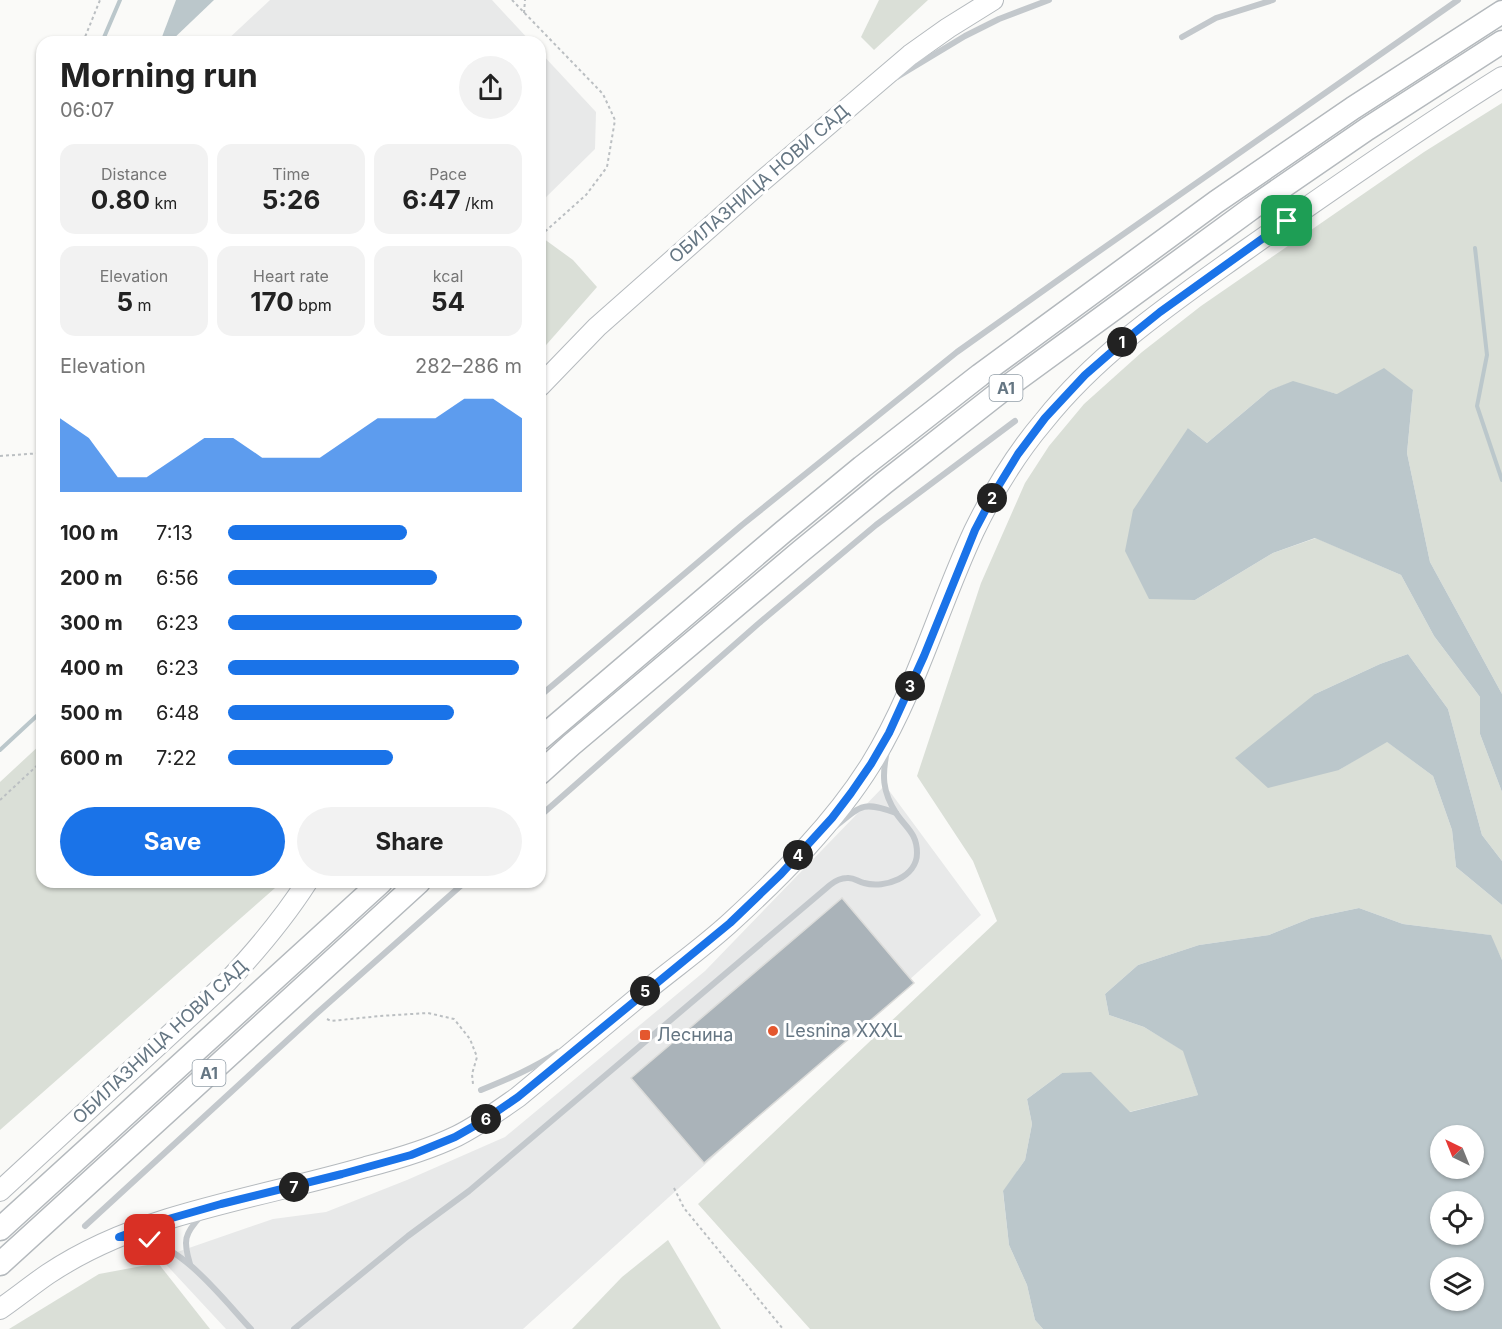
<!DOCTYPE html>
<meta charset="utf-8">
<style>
:root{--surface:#fff;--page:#f2f2f2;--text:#222;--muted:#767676;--accent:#1a73e8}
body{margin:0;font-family:Inter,sans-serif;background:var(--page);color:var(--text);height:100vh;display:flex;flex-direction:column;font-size:22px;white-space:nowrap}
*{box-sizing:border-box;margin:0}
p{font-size:20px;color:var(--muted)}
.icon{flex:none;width:33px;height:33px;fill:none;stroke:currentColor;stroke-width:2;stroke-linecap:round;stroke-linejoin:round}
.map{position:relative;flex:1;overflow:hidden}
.side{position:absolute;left:36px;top:36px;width:510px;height:852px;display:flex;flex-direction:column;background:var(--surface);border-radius:18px;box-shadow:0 2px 4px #0004}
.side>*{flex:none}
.needle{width:39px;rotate:317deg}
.controls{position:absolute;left:1430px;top:1125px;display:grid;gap:12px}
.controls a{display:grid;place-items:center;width:54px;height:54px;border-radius:50%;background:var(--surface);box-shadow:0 2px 4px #0004;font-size:30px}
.pin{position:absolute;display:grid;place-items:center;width:51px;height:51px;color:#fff;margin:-26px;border-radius:12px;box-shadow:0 3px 9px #0006}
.km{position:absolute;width:30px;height:30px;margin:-15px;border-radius:50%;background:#222;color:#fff;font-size:16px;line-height:30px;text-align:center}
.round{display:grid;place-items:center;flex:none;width:63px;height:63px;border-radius:32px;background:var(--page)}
.headline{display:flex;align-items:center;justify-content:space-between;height:102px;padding:0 24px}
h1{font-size:33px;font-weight:700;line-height:45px}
.stats{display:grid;grid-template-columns:repeat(3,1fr);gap:9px;height:102px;padding:6px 24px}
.stats div{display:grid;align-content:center;border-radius:15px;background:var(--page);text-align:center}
.stats b{font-size:26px;font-weight:700}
.stats small{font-size:16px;font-weight:400}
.stats p{font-size:16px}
.chart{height:168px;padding:12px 24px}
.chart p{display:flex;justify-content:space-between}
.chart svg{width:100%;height:108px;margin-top:6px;fill:var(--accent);opacity:.7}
.button{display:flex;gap:12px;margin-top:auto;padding:12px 24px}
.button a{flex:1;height:69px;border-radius:36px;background:var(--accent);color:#fff;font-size:24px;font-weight:700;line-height:69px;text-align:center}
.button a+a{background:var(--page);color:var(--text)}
ul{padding:0 24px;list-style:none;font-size:20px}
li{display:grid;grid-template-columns:96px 72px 1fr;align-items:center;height:45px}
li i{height:15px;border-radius:8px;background:var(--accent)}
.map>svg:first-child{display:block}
</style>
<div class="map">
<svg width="1502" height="1329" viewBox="0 0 1502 1329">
<rect width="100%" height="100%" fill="#fafaf8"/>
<g fill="#e8e9e9">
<path d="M270 0H492L531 42H225Z"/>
<path d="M540 52 596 112 595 149 540 203Z"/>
<path d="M885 785 981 915 523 1329H226L160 1258 273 1219 326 1212 407 1180 505 1137 705 971Z"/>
</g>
<g fill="#dadfd7">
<path d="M879 0H928L874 50 861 37Z"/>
<path d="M1502 103V694L1430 562 1407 453 1413 390 1337 394 1293 382 1270 390 1207 443 1188 428 1195 600 1273 553 1316 538 1401 575 1434 636 1480 697V734L1502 792V861L1482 835 1448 709 1408 654 1380 664 1315 694 1339 770 1386 741 1433 776 1452 830 1456 867 1502 905V960L1490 935 1403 924 1359 908 1311 918 1269 935 1199 945 1138 965 1105 994 1109 1015 1144 1027 1184 1051 1198 1095 1129 1112 1091 1073H1062L1027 1099 1032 1124 1025 1160 1003 1192 1009 1245 1027 1285 1035 1320 1043 1329H810L698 1204 997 921 973 861 917 776 981 583 1025 483 1049 446 1084 404 1142 352 1201 306 1424 152Z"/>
<path d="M540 236 573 260 597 287 540 352Z"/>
<path d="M42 743V882H278L275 888 0 1130V782Z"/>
<path d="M668 1240 721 1329H572L622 1277Z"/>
<path d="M158 1263 210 1329H9L99 1274Z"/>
</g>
<g fill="#bbc7cb" fill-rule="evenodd">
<path d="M176 0H214L170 42H160Z"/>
<path d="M1384 368 1413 390 1407 453 1430 562 1502 694V792L1480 734V697L1434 636 1401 575 1315 538 1273 553 1195 600 1149 599 1125 551 1133 510 1188 428 1207 443 1270 390 1293 381 1337 394Z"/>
<path d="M1408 654 1448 709 1482 835 1502 861V905L1456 867 1452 830 1433 776 1387 742 1339 770 1268 788 1235 758 1315 694 1380 664Z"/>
<path d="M1359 908 1403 924 1491 935 1502 960V1329H1043L1035 1320 1027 1285 1009 1245 1003 1191 1025 1160 1032 1124 1027 1099 1062 1073 1091 1072 1130 1112 1198 1095 1183 1051 1144 1027 1109 1015 1105 994 1138 965 1199 945 1269 935 1311 918ZM1440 1136H1473V1168H1440ZM1440 1202H1473V1234H1440ZM1440 1268H1473V1300H1440Z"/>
</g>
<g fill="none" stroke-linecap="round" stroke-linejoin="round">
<g stroke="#bbc7cb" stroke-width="4">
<path d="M102 42 120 0"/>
<path d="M1475 248 1487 355 1477 406 1502 480"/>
<path d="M0 750 42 711"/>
</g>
</g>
<path fill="#aab3b9" stroke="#dcdcda" stroke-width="1.5" d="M842 898 914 983 704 1163 631 1078Z"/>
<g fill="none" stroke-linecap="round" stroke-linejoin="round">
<defs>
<g id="primary">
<path d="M540 386 597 327 761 182 910 55 948 28 993 0"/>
<path d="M0 1191 227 982C256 951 284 918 307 882"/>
<path d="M0 1309C16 1298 32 1285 48 1274 84 1250 126 1232 168 1219 233 1199 300 1186 366 1167 397 1159 428 1150 457 1136 479 1125 498 1111 518 1097 561 1061 604 1026 647 990 675 967 705 946 732 921 782 875 835 822 871 764 916 691 938 608 974 531 993 492 1016 454 1044 421 1099 352 1172 303 1243 252 1328 192 1414 132 1502 77"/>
</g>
<g id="motorway">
<path d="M540 739 783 532 862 467 980 375 1216 202 1353 108 1502 12"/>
<path d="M540 773 571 745 801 551 884 483 1000 392 1252 208 1367 129 1502 42"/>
<path d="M0 1229 381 882"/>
<path d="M0 1264 419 882"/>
</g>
</defs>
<use href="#primary" stroke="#b5babe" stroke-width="22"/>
<use href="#motorway" stroke="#b4b9bd" stroke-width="25"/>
<g stroke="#bbbfc2" stroke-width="2" stroke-dasharray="3 3" stroke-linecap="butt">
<path d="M512 0 603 94 615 120 607 167 586 195 540 236"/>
<path d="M524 13 525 0"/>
<path d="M83 42 100 0"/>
<path d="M0 456 42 453"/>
<path d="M0 800 42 761"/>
<path d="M327 1019 331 1021 380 1016 428 1013 454 1019 470 1039 477 1057 472 1074 473 1084"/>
<path d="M674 1188 684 1208 783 1329"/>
</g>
<g stroke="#c3c8cc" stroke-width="6">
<path d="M1182 37 1216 18 1273 0"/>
<path d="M897 77 965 36 999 19 1049 0"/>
<path d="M540 696 742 525 957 352 1085 261 1458 0"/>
<path d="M540 816 758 624 876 525 1015 421"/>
<path d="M836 826C861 805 864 801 896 813"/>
<path d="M481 1090C508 1079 534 1068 558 1052"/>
<path d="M85 1226 316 1014 465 882"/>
<path d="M133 1237C181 1242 220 1296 251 1329"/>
<path d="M190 1264C183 1241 184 1234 201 1216"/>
<path d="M294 1329 408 1236 469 1191 830 885C835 881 840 878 847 878 854 877 858 882 864 883 885 889 917 877 917 853 917 833 906 828 896 813 882 791 882 775 887 751"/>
</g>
<use href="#primary" stroke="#fff" stroke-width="20"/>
<use href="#motorway" stroke="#fff" stroke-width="22"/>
</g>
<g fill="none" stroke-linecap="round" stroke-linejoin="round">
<defs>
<path id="route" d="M150 1240 136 1237H119L165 1220 221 1204 342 1174 411 1155 455 1137 483 1121 518 1097 730 923 781 874 832 818 851 793 871 764 889 733 924 656 975 530 996 490 1018 454 1045 418 1085 375 1124 341 1160 312 1287 221"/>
</defs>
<use href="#route" stroke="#fff" stroke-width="12"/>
<use href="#route" stroke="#1a73e8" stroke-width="8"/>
</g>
<g fill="#e4572e" stroke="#fff" stroke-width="2">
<circle cx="773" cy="1031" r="6"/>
<rect x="639" y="1029" width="12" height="12" rx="3"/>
</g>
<g text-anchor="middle" stroke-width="6" stroke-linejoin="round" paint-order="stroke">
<g fill="#fff" stroke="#939fa8" stroke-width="1.5">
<rect x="989.5" y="375" width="33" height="26" rx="4.5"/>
<rect x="192.5" y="1060" width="33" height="26" rx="4.5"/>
</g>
<g font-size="16" font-weight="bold" fill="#657683">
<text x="1006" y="394">A1</text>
<text x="209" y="1079">A1</text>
</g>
<g font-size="18" fill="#657683" stroke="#fff">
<text transform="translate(759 184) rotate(-41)" y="6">ОБИЛАЗНИЦА НОВИ САД</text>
<text transform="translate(160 1042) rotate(-43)" y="6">ОБИЛАЗНИЦА НОВИ САД</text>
</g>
<g font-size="18" fill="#657683" stroke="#fff" text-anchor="start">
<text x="785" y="1037">Lesnina XXXL</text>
<text x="657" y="1041">Леснина</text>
</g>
</g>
</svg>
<div class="controls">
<a><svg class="needle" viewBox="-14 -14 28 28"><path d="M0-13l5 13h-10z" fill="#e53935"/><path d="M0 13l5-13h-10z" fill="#767676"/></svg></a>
<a><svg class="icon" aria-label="locate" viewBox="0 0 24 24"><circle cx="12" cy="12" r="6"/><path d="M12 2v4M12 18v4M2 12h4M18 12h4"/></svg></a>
<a><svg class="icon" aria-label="layers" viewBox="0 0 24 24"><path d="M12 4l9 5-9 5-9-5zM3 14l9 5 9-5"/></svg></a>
</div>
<div class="pin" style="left:1287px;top:221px;background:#1e9e55"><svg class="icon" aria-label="arrive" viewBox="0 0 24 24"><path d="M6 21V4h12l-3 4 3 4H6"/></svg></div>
<div class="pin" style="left:150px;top:1240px;background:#d93025"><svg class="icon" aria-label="check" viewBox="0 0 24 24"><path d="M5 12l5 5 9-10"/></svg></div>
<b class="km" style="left:1122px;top:342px">1</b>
<b class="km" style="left:992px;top:498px">2</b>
<b class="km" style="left:910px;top:686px">3</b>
<b class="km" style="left:798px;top:855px">4</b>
<b class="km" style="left:645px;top:991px">5</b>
<b class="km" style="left:486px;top:1119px">6</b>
<b class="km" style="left:294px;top:1187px">7</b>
<section class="side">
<div class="headline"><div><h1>Morning run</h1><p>06:07</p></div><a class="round"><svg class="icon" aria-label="share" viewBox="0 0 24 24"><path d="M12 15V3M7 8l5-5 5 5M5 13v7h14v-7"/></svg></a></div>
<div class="stats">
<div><p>Distance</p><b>0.80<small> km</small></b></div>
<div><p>Time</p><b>5:26</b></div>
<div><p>Pace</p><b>6:47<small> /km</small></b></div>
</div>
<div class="stats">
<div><p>Elevation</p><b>5<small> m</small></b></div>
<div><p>Heart rate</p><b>170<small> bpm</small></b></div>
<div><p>kcal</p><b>54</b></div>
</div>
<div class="chart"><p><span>Elevation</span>282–286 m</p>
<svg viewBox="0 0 160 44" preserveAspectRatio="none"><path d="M0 44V14L10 22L20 38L30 38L40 30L50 22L60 22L70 30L80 30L90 30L100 22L110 14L120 14L130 14L140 6L150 6L160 14V44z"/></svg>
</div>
<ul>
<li><b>100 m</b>7:13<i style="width:61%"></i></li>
<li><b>200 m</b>6:56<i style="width:71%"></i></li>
<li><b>300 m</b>6:23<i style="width:100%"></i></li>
<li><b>400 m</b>6:23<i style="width:99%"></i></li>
<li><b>500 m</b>6:48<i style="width:77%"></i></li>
<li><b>600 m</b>7:22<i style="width:56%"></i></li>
</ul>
<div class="button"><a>Save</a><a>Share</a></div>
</section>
</div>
